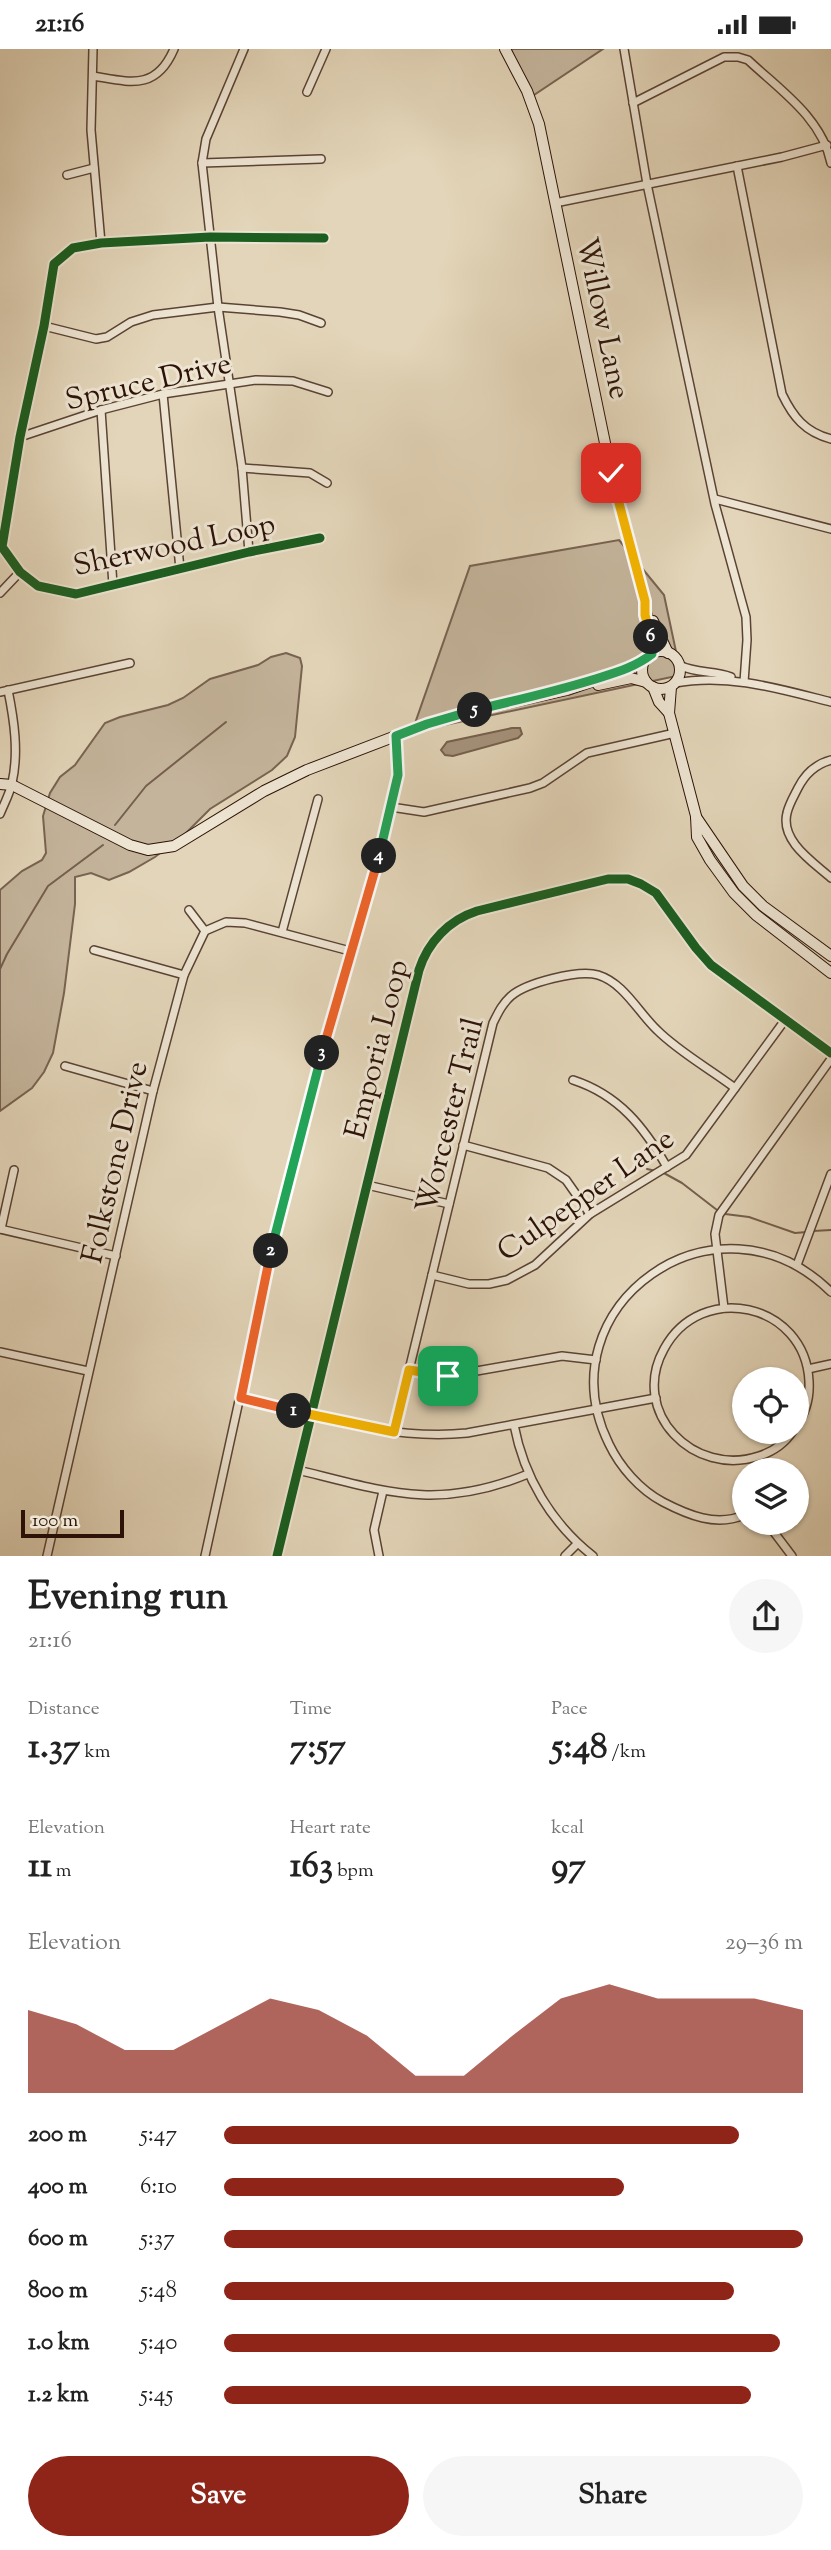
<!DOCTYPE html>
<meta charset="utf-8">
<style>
:root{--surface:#fff;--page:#f6f6f6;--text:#222;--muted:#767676;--accent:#8f2418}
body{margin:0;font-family:"Sorts Mill Goudy",serif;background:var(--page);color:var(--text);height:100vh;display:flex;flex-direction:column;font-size:26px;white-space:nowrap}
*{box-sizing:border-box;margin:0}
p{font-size:23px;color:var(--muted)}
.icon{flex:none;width:38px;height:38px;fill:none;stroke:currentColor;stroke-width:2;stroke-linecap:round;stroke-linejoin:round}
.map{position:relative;height:1507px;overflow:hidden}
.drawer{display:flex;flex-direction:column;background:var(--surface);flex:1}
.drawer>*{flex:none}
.buttons{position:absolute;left:732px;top:1318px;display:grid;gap:14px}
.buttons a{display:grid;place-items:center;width:77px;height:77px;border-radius:50%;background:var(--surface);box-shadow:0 2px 5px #0004;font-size:35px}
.scale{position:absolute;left:21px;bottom:18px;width:103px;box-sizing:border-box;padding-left:7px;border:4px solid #2c1207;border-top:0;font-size:19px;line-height:24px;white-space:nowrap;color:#2c1207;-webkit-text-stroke:5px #ede4d2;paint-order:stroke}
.pin{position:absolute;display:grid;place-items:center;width:60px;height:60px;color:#fff;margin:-30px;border-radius:14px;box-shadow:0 4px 10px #0006}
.km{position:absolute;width:35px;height:35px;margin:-18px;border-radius:50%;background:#222;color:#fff;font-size:19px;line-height:35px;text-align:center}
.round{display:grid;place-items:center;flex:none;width:74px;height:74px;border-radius:37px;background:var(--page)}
.headline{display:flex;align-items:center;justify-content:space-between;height:119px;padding:0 28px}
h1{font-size:38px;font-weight:700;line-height:52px}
.metrics{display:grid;grid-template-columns:repeat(3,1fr);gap:10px;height:119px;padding:7px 28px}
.metrics div{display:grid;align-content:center}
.metrics b{font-size:35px;font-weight:700}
.metrics small{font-size:19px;font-weight:400}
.metrics p{font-size:19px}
.chart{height:196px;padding:14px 28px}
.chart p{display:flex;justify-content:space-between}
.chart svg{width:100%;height:126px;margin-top:7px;fill:var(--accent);opacity:.7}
.button{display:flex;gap:14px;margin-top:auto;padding:14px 28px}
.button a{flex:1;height:80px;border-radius:42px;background:var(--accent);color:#fff;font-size:28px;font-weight:700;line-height:80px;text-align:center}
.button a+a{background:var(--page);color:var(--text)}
ul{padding:0 28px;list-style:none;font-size:23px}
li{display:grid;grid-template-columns:112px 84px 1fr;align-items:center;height:52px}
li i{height:18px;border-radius:9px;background:var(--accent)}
.status{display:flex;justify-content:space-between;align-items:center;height:49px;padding:0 35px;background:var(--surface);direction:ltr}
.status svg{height:19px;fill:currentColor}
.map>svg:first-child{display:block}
</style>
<div class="status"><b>21:16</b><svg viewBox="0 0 49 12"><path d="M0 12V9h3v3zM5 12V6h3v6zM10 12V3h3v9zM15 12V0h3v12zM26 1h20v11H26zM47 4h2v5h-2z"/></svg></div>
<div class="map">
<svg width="831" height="1507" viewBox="0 0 831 1507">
<rect width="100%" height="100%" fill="#e3d5b9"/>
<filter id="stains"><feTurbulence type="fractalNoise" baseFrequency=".00286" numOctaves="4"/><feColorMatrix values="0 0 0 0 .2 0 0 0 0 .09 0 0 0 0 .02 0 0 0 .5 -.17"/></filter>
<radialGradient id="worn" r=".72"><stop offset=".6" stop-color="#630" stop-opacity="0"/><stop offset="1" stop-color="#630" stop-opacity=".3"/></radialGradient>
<g fill="#c4b49b" stroke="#786351" stroke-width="2">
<path d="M511 0H603L528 50Z"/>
<path d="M619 491 664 546 681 626 412 683 470 517Z"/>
<path d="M286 604 300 609 302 617 295 688 287 707 272 721 210 760 185 785 155 808 129 823 109 831 91 824 75 828V855L64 944 53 1004 44 1023 32 1039 0 1062V841L22 822 42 811 46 804 43 767 50 744 60 728 75 716 105 674 120 668 168 656 183 649 210 630 258 616 271 608Z"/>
</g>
<path fill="#a5937c" stroke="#755f4d" stroke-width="2" d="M512 679H520L522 685 518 689 453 707 445 706 441 701 447 693Z"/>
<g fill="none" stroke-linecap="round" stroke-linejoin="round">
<g stroke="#755f4d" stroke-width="2">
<path d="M115 776 146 737 226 673"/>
<path d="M0 920 7 905 48 837 103 796"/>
<path d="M647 1120 656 1122"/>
<path d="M662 1123 682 1134 717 1161"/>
<path d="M725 1165 749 1168 795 1184 807 1183"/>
<path d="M813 1182 831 1181"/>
</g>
<defs>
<g id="street">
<path d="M93 0 91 81 101 194"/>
<path d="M244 0 206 90 202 114 218 258 242 419 249 503"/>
<path d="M624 0 647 135 715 455 746 568 747 591 744 633"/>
<path d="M93 27C130 33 156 42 174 0"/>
<path d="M307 43 326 0"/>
<path d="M633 54 724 8H738L748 11C780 41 822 69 831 114"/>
<path d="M202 114 321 110"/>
<path d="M737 117 782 345C793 368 805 383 831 390"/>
<path d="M67 126 94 119"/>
<path d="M555 154 782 108 827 96"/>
<path d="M44 277 96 290 107 288 131 273 153 266 218 258 280 263 299 266 321 274"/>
<path d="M163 345 180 520"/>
<path d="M101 361 113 536"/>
<path d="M20 388 101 361 163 345 256 331 293 332 328 343"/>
<path d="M242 419 310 424 327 434"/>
<path d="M715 450 831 480"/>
<path d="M320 489 249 503 76 545 38 537 20 523 2 498 20 388 44 277 54 215 73 199 101 194 210 188 324 189"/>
<path d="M0 544 20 523"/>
<path d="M679 616C697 625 713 621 731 628"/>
<path d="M675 634C728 624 780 640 831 653"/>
<path d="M0 643 130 614"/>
<path d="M831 711C816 715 805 725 798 739 794 747 789 755 787 764 780 792 813 813 831 829"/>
<path d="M391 758 424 763 530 739 543 734 587 704 675 684"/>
<path d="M0 765C4 755 10 744 12 734 19 703 14 671 8 641"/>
<path d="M189 861 205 882"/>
<path d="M282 883 318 750"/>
<path d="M94 901 184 926"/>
<path d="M65 1017 153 1042"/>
<path d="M573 1031C619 1046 644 1078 667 1118"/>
<path d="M463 1096 548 1119 566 1131 590 1165"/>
<path d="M367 1136 449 1155"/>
<path d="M0 1180 116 1207"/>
<path d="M1 1180 14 1121"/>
<path d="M797 1216 831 1125"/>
<path d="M432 1226 469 1235H489L507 1231 535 1216 590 1165 686 1106 785 971"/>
<path d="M724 1259 715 1185 719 1166 831 1010"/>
<path d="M0 1303 88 1322"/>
<path d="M808 1320 831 1315"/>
<path d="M409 1321 435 1327H448L562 1307 596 1311"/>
<path d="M241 1349C314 1366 391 1392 467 1384L656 1349"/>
<path d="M514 1376C524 1428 551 1474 593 1507"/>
<path d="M793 1382C785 1394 772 1403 759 1407 694 1429 629 1363 664 1300 701 1231 805 1254 809 1332 810 1349 806 1364 796 1377"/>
<path d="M394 1383 493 974C498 964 502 955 511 947 526 934 579 920 598 926 624 934 638 963 657 981 679 1003 710 1020 735 1039"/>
<path d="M298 1421C387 1443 438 1462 528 1425"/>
<path d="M744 1466C716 1478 688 1466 663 1453 640 1441 620 1418 609 1395 541 1257 717 1131 831 1243"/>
<path d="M767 1474 792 1507"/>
<path d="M47 1507 153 1042 184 926 205 882 226 873 245 874 350 902"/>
<path d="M205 1507 283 1151 350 902 378 810 398 726 396 687"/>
<path d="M277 1507 419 921C428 893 449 871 477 862L608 830H628L641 835 656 844 696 899 711 916 831 1004"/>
<path d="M379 1507 374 1481 383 1442"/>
<path d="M565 1507 577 1495"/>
</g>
<g id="secondary">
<path d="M505 0 527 42 539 75 611 423 645 552C645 570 653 587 652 605"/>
<path d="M653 572 668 604"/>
<circle cx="661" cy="621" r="19"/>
<path d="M598 636 631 629 646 633"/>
<path d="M653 638 659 653 669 664"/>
<path d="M671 638 669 664 696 767 697 788 710 811 734 844 756 866 831 924"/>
<path d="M0 735 12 736 130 796 148 801 174 797 264 742 307 721 427 675 468 663 567 641 629 620 645 611"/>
<path d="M696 768 743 837 763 857 831 907"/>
</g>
</defs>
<use href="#street" stroke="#5a4334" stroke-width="10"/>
<use href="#secondary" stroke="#2c1207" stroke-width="12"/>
<use href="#street" stroke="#ede4d2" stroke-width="7"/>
<use href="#secondary" stroke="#ede4d2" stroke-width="10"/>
<defs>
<g id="cycleway">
<path d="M320 489 249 503 76 545 38 537 20 523 2 498 20 388 44 277 54 215 73 199 101 194 210 188 324 189"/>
<path d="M277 1507 419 921C428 893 449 871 477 862L608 830H628L641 835 656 844 696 899 711 916 831 1004"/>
</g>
</defs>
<use href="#cycleway" stroke="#ede4d2" stroke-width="13"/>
<use href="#cycleway" stroke="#1b5e20" stroke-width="9"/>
</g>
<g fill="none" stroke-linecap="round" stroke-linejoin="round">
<defs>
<path id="split-1" d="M294 1362 394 1383 409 1321 448 1327"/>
<path id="split-2" d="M271 1202 241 1349 294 1362"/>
<path id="split-3" d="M271 1202 322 1004"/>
<path id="split-4" d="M322 1004 379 807"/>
<path id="split-5" d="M379 807 398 726 396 687 427 675 475 661"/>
<path id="split-6" d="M475 661C514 652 553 643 592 631 614 624 634 619 652 605L651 588"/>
<path id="split-7" d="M611 424 645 552V566L651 588"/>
</defs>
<use href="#split-1" stroke="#fff" stroke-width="14"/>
<use href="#split-2" stroke="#fff" stroke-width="14"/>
<use href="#split-3" stroke="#fff" stroke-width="14"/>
<use href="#split-4" stroke="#fff" stroke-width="14"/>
<use href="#split-5" stroke="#fff" stroke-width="14"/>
<use href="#split-6" stroke="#fff" stroke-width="14"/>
<use href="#split-7" stroke="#fff" stroke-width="14"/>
<use href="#split-1" stroke="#f5b400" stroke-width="9"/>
<use href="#split-2" stroke="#f0652b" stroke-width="9"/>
<use href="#split-3" stroke="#22a559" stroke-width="9"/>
<use href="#split-4" stroke="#f0652b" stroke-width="9"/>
<use href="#split-5" stroke="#22a559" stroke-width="9"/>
<use href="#split-6" stroke="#22a559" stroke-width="9"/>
<use href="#split-7" stroke="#f5b400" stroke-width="9"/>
</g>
<g text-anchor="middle" stroke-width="6" stroke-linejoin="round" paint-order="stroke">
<g font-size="30" fill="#2c1207" stroke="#ede4d2">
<text transform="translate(604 269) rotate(78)" y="10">Willow Lane</text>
<text transform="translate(148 332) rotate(-13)" y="10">Spruce Drive</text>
<text transform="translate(174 495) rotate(-12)" y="10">Sherwood Loop</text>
<text transform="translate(376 1000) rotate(-76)" y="10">Emporia Loop</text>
<text transform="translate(449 1066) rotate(-76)" y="10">Worcester Trail</text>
<text transform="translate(114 1113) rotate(-77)" y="10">Folkstone Drive</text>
<text transform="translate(585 1145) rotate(-35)" y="10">Culpepper Lane</text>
</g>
</g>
<rect width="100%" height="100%" filter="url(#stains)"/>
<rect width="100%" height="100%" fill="url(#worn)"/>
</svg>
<div class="buttons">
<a><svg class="icon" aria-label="locate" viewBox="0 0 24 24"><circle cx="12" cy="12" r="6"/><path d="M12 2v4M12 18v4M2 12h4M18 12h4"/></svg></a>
<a><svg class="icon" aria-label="layers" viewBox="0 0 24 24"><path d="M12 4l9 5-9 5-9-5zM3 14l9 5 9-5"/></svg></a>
</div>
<div class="scale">100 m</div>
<div class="pin" style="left:448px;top:1327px;background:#1e9e55"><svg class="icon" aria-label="arrive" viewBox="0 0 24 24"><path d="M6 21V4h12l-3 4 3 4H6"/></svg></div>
<div class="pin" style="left:611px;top:424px;background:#d93025"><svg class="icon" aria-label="check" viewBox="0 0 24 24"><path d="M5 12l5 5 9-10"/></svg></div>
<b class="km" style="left:294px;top:1362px">1</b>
<b class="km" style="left:271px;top:1202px">2</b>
<b class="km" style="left:322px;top:1004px">3</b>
<b class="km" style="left:379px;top:807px">4</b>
<b class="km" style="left:475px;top:661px">5</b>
<b class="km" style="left:651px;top:588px">6</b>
</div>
<section class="drawer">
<div class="headline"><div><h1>Evening run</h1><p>21:16</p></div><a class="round"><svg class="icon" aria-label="share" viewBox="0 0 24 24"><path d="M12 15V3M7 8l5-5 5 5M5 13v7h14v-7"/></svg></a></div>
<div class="metrics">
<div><p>Distance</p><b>1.37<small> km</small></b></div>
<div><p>Time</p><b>7:57</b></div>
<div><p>Pace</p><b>5:48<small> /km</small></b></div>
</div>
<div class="metrics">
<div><p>Elevation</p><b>11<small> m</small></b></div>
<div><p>Heart rate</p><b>163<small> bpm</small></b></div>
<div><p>kcal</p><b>97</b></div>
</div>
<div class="chart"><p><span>Elevation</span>29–36 m</p>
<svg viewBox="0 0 160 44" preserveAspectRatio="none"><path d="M0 44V15L10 20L20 29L30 29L40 20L50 11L60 15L70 24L80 38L90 38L100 24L110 11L120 6L130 11L140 11L150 11L160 15V44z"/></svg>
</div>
<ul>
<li><b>200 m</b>5:47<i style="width:89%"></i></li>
<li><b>400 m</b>6:10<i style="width:69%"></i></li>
<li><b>600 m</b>5:37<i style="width:100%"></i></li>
<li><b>800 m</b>5:48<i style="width:88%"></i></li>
<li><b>1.0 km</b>5:40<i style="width:96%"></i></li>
<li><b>1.2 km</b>5:45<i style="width:91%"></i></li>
</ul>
<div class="button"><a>Save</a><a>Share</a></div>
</section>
